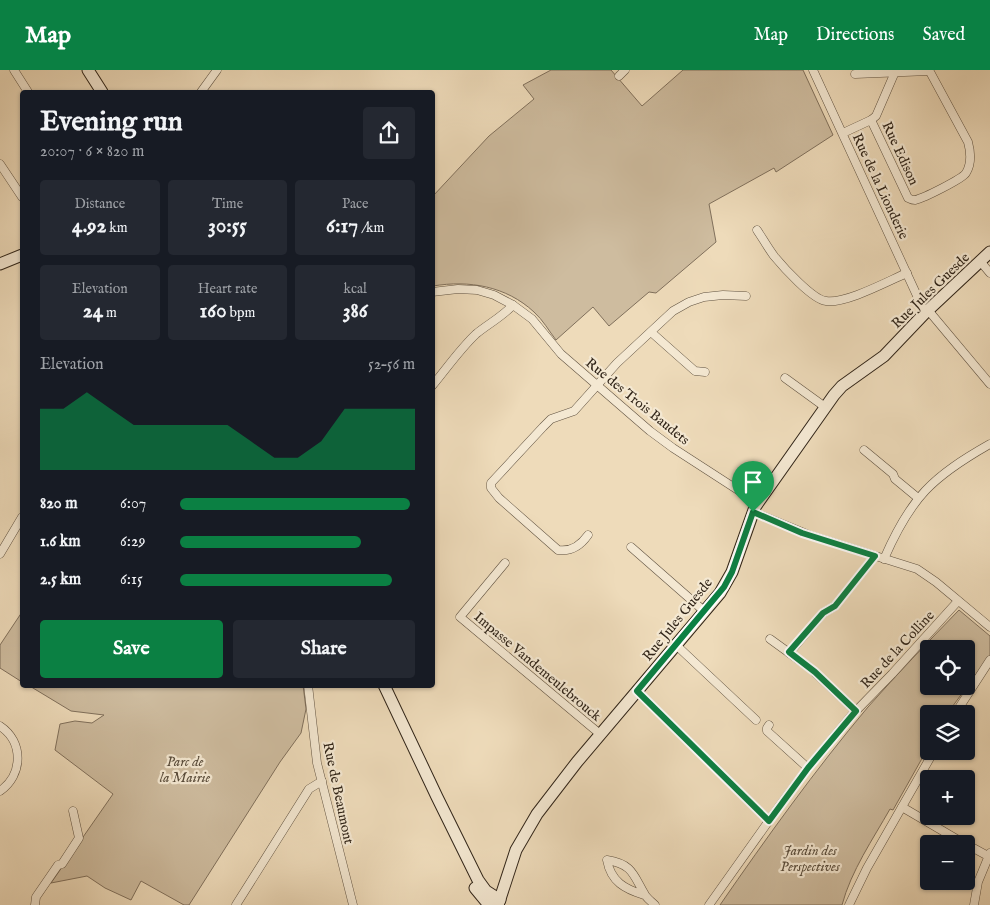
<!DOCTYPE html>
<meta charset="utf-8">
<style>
:root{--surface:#171b24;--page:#242831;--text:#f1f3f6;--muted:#9ea1a6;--accent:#0b8043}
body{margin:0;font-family:"IM FELL English",serif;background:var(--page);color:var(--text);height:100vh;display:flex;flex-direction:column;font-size:19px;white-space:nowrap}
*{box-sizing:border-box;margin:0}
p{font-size:16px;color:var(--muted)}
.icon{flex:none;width:28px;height:28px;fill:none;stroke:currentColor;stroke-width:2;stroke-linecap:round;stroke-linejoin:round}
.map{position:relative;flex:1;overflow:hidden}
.details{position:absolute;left:20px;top:20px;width:415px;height:598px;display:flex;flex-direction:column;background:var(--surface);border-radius:5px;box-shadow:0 1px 4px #0004}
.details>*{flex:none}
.controls{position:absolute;left:920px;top:570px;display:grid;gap:10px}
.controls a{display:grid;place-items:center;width:55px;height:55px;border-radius:5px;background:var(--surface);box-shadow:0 1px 4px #0004;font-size:25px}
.pin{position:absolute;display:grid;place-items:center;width:42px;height:42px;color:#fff;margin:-51px -21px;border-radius:50% 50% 50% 0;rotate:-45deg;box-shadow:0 0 5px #0007}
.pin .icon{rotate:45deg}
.round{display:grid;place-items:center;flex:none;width:52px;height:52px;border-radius:5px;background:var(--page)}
.overview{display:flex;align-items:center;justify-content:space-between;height:85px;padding:0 20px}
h1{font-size:28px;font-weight:700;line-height:38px}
.stats{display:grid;grid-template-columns:repeat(3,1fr);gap:8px;height:85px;padding:5px 20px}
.stats div{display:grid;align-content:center;border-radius:5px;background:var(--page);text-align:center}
.stats b{font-size:21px;font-weight:700}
.stats small{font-size:14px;font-weight:400}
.stats p{font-size:14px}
.chart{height:140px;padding:10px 20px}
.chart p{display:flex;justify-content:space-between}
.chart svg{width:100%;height:90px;margin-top:5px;fill:var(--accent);opacity:.7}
.action{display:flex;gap:10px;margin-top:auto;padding:10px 20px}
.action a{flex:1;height:58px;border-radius:5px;background:var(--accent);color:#fff;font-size:20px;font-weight:700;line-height:58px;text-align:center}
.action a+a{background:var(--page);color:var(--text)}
ul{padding:0 20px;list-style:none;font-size:16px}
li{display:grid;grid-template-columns:80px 60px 1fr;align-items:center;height:38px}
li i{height:12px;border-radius:6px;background:var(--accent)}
header{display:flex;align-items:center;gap:30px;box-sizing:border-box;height:70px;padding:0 25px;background:var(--accent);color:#fff}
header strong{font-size:24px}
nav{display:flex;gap:28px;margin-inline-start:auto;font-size:18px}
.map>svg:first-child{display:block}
</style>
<header>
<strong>Map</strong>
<nav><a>Map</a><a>Directions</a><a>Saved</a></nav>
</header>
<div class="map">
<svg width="990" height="835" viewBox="0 0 990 835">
<rect width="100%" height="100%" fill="#eedbba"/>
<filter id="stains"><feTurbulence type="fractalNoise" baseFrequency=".004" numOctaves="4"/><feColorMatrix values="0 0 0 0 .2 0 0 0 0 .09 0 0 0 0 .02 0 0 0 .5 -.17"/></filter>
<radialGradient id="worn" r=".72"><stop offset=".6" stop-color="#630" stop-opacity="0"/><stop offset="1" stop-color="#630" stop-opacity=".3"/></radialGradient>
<g fill="#cebc9f" stroke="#80705c" fill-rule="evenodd">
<path d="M551 0H611L642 36 683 0H803L833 65 776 102 774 98 709 134 716 172 656 223 649 222 609 256 593 237 556 270C549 261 543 250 534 242 506 216 469 210 433 216V126L489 66 534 29 523 15Z"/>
<path d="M959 540 990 566V585L947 644H929V676L893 740 890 739C873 769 851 801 842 835H720C767 767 815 700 868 637 897 604 928 572 959 540ZM929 579H966V616H929Z"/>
<path d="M22 542V612L0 598V575Z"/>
<path d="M28 615H303L306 639 301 663 280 692 189 835H184L141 811 131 830 105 818 87 806 51 813 113 724 55 680 60 654 75 651 92 653 104 645 71 641Z"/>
</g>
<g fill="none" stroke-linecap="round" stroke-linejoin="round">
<defs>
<g id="street">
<path d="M14 0 28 22"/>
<path d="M813 0 925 243"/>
<path d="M855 4 929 1"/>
<path d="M619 6 625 0"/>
<path d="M201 22 217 0"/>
<path d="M871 50 908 128C911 129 911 130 915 130 924 128 962 109 966 103 972 93 971 83 968 72L929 0"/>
<path d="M843 63 871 50 876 46 895 2"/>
<path d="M0 94 22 127"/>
<path d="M757 160C763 169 768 178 774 186 783 197 813 230 826 231 846 234 888 211 907 203"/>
<path d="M980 191 990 203"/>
<path d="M432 222 458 219 477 220 494 225 513 235 532 249 561 284 650 361 673 378 758 433"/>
<path d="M928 240 990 314"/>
<path d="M651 262 695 301 705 302"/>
<path d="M785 308 825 337"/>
<path d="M432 316C447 298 460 279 476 264 488 254 502 247 513 235"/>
<path d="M864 380 893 404 895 409 918 428"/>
<path d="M753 442 809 465 917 499 936 512 990 557"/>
<path d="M588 465C581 475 571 482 558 480L499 428 491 418V413L543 357 551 349 574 341 617 293 673 241 689 232 704 227 723 225 746 226"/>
<path d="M631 477 704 541"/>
<path d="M0 484 22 447"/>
<path d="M884 489C911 427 932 407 990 374"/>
<path d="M505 493 460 547 600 664"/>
<path d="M770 569 810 598 856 641"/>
<path d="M676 575 756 650"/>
<path d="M789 583 823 543 835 536 875 486"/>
<path d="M308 615 317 693 353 835"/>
<path d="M637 621 769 751"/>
<path d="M955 644 990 590"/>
<path d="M769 655 767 658V661L808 698"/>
<path d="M0 656C24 672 23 705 0 721"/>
<path d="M902 737 965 774"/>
<path d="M966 774 988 786"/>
<path d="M644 825C625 819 611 812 607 790 632 794 633 804 644 823 646 828 651 831 655 835"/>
<path d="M35 835 36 827 58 795 62 794 79 768 73 741"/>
<path d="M236 835 309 719 322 711"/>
<path d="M709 835 778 738 808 698 851 646 892 604 958 531"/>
<path d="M849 835 867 798 934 681"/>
<path d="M974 835 978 812 990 783"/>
</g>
<g id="secondary">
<path d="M88 0 102 22"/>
<path d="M0 194 22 185"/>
<path d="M384 615 437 727 478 810 486 821 500 830"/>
<path d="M475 818 489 835"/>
<path d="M498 835 516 780 537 744 577 692 720 523 732 502 755 437 834 325 842 316 884 286 925 243 990 182"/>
</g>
</defs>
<use href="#street" stroke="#605241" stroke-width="9"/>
<use href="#secondary" stroke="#312519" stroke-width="13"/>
<use href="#street" stroke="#f4e8d2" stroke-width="8"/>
<use href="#secondary" stroke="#f4e8d2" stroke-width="11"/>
</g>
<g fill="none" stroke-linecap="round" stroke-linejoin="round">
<defs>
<path id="route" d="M753 442 802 463 875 486 835 536 823 543 789 582 815 602 856 641 808 698 769 751 637 621 724 517 732 502Z"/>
</defs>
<use href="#route" stroke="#fff" stroke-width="10"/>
<use href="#route" stroke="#0b8043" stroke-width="6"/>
</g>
<g text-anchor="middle" stroke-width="4.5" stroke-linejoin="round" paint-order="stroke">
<g font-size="14" fill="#312519" stroke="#f4e8d2">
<text transform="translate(901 83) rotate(65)" y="5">Rue Edison</text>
<text transform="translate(881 116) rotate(65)" y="5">Rue de la Lionderie</text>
<text transform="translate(930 220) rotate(-44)" y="5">Rue Jules Guesde</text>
<text transform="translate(638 331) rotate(39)" y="5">Rue des Trois Baudets</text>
<text transform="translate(677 549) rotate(-51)" y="5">Rue Jules Guesde</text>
<text transform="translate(897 579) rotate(-47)" y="5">Rue de la Colline</text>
<text transform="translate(538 596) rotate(40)" y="5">Impasse Vandemeulebrouck</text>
<text transform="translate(339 723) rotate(78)" y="5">Rue de Beaumont</text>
</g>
<g font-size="14" font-style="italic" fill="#584b3a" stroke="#f4e8d2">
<text x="185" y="696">Parc de<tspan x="185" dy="16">la Mairie</tspan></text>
<text x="810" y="785">Jardin des<tspan x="810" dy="16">Perspectives</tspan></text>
</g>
</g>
<rect width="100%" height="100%" filter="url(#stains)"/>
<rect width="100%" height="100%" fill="url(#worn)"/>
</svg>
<div class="controls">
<a><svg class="icon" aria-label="locate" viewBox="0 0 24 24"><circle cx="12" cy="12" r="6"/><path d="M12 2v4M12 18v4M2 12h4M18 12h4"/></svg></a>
<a><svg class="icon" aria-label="layers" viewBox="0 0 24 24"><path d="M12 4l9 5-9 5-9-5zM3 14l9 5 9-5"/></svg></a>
<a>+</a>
<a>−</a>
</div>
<div class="pin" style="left:753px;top:442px;background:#1e9e55"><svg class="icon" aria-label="arrive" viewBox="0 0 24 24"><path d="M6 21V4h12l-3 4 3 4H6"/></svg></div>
<section class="details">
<div class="overview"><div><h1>Evening run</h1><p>20:07 · 6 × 820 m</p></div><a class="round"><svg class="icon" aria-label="share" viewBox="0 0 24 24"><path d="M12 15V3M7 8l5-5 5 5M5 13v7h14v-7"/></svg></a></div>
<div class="stats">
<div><p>Distance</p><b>4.92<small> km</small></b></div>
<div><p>Time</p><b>30:55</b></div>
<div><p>Pace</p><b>6:17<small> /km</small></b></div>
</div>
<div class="stats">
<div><p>Elevation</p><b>24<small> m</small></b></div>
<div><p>Heart rate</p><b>160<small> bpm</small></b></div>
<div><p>kcal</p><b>386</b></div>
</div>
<div class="chart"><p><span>Elevation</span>52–56 m</p>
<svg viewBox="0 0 160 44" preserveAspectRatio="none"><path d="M0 44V14L10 14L20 6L30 14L40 22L50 22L60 22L70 22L80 22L90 30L100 38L110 38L120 30L130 14L140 14L150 14L160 14V44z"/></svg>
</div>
<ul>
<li><b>820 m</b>6:07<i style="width:98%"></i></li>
<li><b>1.6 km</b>6:29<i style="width:77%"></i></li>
<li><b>2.5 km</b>6:15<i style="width:90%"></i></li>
</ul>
<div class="action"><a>Save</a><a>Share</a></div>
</section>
</div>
